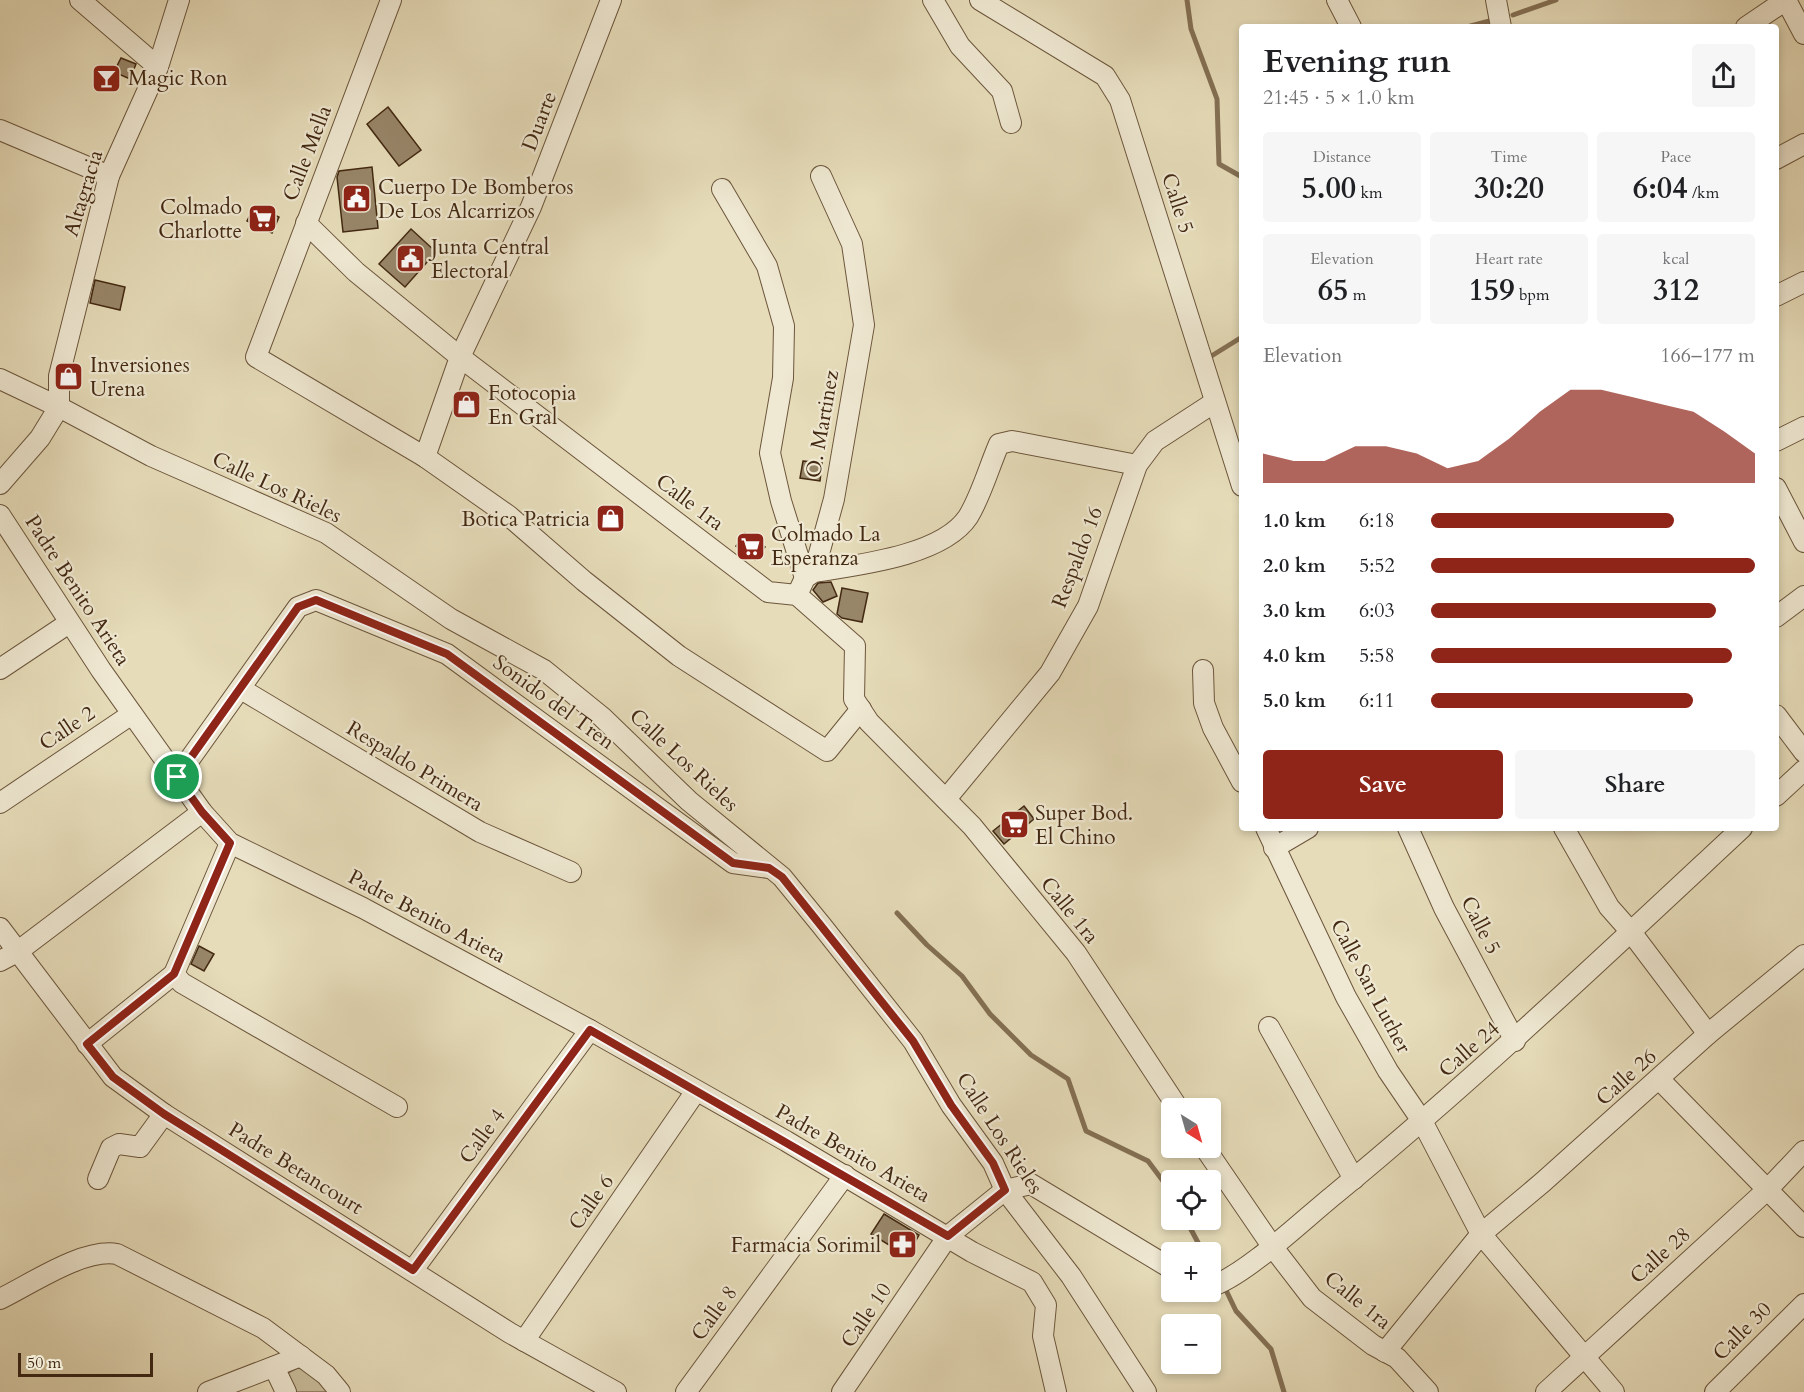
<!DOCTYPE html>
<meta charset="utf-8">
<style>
:root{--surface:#fff;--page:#f6f6f6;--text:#202124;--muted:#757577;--accent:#8f2418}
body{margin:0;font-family:Cardo,serif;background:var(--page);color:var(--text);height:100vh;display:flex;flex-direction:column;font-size:22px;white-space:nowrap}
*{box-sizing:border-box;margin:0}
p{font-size:20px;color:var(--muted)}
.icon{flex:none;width:33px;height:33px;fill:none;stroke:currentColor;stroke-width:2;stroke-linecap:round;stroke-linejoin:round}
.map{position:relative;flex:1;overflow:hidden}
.sheet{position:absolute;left:1239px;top:24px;width:540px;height:807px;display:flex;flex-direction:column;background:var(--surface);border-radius:6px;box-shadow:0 3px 9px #0003}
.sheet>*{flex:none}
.needle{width:39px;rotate:143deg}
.tools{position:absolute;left:1161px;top:1098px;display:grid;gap:12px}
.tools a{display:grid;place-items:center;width:60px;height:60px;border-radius:6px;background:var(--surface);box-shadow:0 3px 9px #0003;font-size:30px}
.scale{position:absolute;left:18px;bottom:15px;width:135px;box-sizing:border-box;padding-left:6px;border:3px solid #432912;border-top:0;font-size:16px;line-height:21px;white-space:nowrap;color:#432912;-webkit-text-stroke:4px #efe8d2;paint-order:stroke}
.pin{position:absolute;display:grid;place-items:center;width:51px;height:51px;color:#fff;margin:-26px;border:3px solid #fff;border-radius:50%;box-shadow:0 2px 6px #0007}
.round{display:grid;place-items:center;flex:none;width:63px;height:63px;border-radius:6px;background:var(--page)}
.head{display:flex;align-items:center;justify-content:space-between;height:102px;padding:0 24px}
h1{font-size:33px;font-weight:700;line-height:45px}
.figures{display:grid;grid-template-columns:repeat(3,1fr);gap:9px;height:102px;padding:6px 24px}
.figures div{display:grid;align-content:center;border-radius:6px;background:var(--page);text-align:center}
.figures b{font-size:30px;font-weight:700}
.figures small{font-size:16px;font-weight:400}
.figures p{font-size:16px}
.chart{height:168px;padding:12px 24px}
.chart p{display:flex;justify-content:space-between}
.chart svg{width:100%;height:108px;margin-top:6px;fill:var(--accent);opacity:.7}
.action{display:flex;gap:12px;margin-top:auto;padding:12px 24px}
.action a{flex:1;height:69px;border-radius:6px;background:var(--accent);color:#fff;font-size:24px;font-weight:700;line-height:69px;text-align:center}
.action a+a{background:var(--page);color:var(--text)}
ul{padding:0 24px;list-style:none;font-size:20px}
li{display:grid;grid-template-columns:96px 72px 1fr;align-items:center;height:45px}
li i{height:15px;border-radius:8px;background:var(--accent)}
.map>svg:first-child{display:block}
</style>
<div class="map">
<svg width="1804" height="1392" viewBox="0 0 1804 1392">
<rect width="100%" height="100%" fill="#e6dcb9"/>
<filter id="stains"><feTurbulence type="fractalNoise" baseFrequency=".00333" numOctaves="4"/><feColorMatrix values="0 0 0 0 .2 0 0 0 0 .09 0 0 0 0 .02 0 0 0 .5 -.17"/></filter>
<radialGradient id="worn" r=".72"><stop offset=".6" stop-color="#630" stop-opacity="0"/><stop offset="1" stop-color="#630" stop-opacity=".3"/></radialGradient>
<path fill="#cabe9d" stroke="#867458" stroke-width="1.5" d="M297 1368H304L335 1392H290L286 1383 288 1373Z"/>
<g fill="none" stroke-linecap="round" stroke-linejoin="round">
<g stroke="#847054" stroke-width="5">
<path d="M1187 0 1191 29 1217 99 1219 164 1242 177"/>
<path d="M1513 15 1556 0"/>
<path d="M1467 27 1497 19"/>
<path d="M1205 360 1242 337"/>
<path d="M897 913 927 945 962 976 990 1014 1031 1055 1068 1079 1086 1131 1148 1161 1172 1193"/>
<path d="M1186 1220 1203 1252"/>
<path d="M1210 1264 1219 1278"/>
<path d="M1224 1286 1236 1311 1271 1349 1284 1392"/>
</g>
</g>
<g fill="#988669" stroke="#432912" stroke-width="1.5">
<path d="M121 58 136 64 130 79 114 72Z"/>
<path d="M388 107 421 150 399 166 367 124Z"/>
<path d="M372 167 378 228 343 232 337 177 339 171Z"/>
<path d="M255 206 279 217 272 233 247 221Z"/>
<path d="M411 229 436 252 405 287 379 264Z"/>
<path d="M95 280 125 287 120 310 90 303Z"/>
<path d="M803 461 822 463 820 481 800 478Z"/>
<path d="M745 533 765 547 755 560 736 546Z"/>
<path d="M831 582 837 596 823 602 813 590 818 583Z"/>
<path d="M842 588 868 593 862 622 842 618 837 614Z"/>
<path d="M1024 806 1034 819 1004 844 993 831Z"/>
<path d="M199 946 214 954 204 971 191 964Z"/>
<path d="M884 1214 919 1235 907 1256 871 1234Z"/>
</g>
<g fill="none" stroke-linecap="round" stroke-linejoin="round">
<defs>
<g id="minor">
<path d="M80 0 158 67"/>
<path d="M391 0 256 357 425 457 509 516 584 581 679 656 827 751 861 709"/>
<path d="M933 0 960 46 1002 91 1011 123"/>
<path d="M980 0 1105 76 1120 100 1242 486"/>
<path d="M1337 0 1351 27"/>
<path d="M1496 0 1501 27"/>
<path d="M1786 0 1804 34"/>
<path d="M1746 27 1786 0"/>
<path d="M0 130 109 176"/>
<path d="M1776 159 1804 144"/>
<path d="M722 189 767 266 784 326 783 378 770 453 781 501 805 578"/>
<path d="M306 223 356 272 460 357 768 592 797 595 855 646 854 699 869 722 972 826 1076 953 1178 1108"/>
<path d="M1776 296 1804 282"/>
<path d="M0 379 59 407 151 456 326 533 451 619 544 670 602 717 689 801 782 877 822 926 913 1041 951 1105 993 1163 1005 1190 1071 1276 1146 1392"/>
<path d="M59 407V376L109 176 158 67 179 0"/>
<path d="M1776 441 1804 427"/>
<path d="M425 457 460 357 531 207 611 0"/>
<path d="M0 484 40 438 59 407"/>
<path d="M1776 488 1804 542"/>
<path d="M0 515 101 670 202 812 230 843 363 908 590 1030 786 1141 972 1252 1032 1282 1046 1305 1043 1336 1056 1392"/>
<path d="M814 572 834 499 864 325 852 244 821 176"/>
<path d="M797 595 805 578 814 572C857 565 942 556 968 517 981 496 989 467 999 444L1012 441 1137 465"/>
<path d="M1776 617 1804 596"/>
<path d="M0 669 69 623"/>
<path d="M1203 670 1204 703 1213 728 1242 782"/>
<path d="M241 689 480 832 571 872"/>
<path d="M1776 715 1804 752"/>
<path d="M177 777 298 607 316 600 447 654 733 863 769 868"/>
<path d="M1776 796 1804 770"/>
<path d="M946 799 1050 673 1088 606 1137 465 1155 441 1215 402"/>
<path d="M0 803 132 714"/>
<path d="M1266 828 1346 997 1388 1071 1422 1121 1481 1234 1614 1392"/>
<path d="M1408 828 1444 908 1515 1041"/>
<path d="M1564 828 1609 907 1631 932 1708 1034"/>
<path d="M230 843 174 974 182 983 397 1107"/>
<path d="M1274 848 1308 828"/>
<path d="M0 928 113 1077 164 1114 510 1333 616 1392"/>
<path d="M0 961 17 952 202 812"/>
<path d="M1269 1027 1354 1179"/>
<path d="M87 1044 174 974"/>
<path d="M1660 1080 1804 1227"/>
<path d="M1205 1148 1272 1246 1312 1298 1373 1345 1397 1358 1428 1392"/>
<path d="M98 1179 111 1148 119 1144 140 1147 164 1114"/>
<path d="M413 1270 590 1030"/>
<path d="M1210 1287C1246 1275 1303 1220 1334 1195 1475 1079 1608 953 1742 828"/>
<path d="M0 1299C31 1284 83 1248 117 1254L263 1328 326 1375 340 1392"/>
<path d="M524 1341 696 1091"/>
<path d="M1385 1352 1481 1234 1543 1182 1708 1034 1804 955"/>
<path d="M274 1367 286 1392"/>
<path d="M208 1392 301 1356"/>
<path d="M686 1392 845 1175"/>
<path d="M842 1392 948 1236 1005 1190 1031 1184 1172 1269"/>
<path d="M1546 1392 1768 1189 1804 1151"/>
<path d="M1715 1392 1804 1304"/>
</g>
</defs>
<use href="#minor" stroke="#6c563c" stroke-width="22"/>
<use href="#minor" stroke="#efe8d2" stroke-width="20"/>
</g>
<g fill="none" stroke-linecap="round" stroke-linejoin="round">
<defs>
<path id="route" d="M316 600 447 654 733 863 769 868 782 877 913 1041 951 1105 993 1163 1005 1190 948 1236 590 1030 413 1270 164 1114 113 1077 87 1044 174 974 230 843 202 812 177 777 298 607Z"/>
</defs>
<use href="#route" stroke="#fff" stroke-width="12"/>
<use href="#route" stroke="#8f2418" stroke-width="8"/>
</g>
<defs>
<symbol id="bar-square" viewBox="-11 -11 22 22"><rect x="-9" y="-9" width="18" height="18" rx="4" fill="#8f2418" stroke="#efe8d2"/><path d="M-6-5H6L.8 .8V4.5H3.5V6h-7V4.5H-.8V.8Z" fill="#fff"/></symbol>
<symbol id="civic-square" viewBox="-11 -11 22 22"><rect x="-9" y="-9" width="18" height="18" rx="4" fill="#8f2418" stroke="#efe8d2"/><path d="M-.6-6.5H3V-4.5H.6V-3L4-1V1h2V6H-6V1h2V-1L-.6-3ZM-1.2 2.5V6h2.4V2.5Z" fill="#fff"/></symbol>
<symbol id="supermarket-square" viewBox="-11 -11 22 22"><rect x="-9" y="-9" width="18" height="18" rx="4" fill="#8f2418" stroke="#efe8d2"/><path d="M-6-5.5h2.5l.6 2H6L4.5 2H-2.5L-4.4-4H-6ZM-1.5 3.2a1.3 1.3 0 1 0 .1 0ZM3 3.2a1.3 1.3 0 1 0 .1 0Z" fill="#fff"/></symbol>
<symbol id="shop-square" viewBox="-11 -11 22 22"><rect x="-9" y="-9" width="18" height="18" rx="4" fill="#8f2418" stroke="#efe8d2"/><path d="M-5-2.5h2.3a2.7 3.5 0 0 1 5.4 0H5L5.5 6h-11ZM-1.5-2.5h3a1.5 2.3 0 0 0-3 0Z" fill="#fff"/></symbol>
<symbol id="pharmacy-square" viewBox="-11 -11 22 22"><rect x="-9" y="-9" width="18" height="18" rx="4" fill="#8f2418" stroke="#efe8d2"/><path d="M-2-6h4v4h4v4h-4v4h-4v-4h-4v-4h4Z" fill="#fff"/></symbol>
</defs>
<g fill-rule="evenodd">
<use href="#bar-square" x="90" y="62" width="33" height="33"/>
<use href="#civic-square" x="340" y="182" width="33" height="33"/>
<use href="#supermarket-square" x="246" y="202" width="33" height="33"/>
<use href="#civic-square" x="394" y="242" width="33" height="33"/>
<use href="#shop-square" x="52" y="360" width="33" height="33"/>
<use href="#shop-square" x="450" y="388" width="33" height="33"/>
<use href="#shop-square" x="594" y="502" width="33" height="33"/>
<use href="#supermarket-square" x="734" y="530" width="33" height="33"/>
<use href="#supermarket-square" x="998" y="808" width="33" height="33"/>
<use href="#pharmacy-square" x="886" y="1228" width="33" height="33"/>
</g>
<g text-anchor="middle" stroke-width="4.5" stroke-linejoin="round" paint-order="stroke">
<g font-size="21" fill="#432912" stroke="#efe8d2" text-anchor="start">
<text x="128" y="85">Magic Ron</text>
<text x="378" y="194">Cuerpo De Bomberos<tspan x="378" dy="24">De Los Alcarrizos</tspan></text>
<text x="242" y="214" text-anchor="end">Colmado<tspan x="242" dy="24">Charlotte</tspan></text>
<text x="431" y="254">Junta Central<tspan x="431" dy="24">Electoral</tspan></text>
<text x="90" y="372">Inversiones<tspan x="90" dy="24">Urena</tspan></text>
<text x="488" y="400">Fotocopia<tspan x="488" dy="24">En Gral</tspan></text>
<text x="590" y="526" text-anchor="end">Botica Patricia</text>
<text x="771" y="541">Colmado La<tspan x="771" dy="24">Esperanza</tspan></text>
<text x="1035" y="820">Super Bod.<tspan x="1035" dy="24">El Chino</tspan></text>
<text x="881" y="1252" text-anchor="end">Farmacia Sorimil</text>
</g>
<g font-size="21" fill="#432912" stroke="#efe8d2">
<text transform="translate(539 121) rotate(-69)" y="7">Duarte</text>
<text transform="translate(307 153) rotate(-69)" y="7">Calle Mella</text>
<text transform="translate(83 193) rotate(-73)" y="7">Altagracia</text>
<text transform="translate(1178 203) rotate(72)" y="7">Calle 5</text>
<text transform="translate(822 424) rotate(-80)" y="7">O. Martinez</text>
<text transform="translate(277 487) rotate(25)" y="7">Calle Los Rieles</text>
<text transform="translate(690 502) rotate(37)" y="7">Calle 1ra</text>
<text transform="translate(1077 557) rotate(-69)" y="7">Respaldo 16</text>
<text transform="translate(78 590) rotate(57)" y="7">Padre Benito Arieta</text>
<text transform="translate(554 702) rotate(36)" y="7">Sonido del Tren</text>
<text transform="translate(67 728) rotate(-34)" y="7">Calle 2</text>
<text transform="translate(684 760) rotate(43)" y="7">Calle Los Rieles</text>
<text transform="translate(415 766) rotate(31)" y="7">Respaldo Primera</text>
<text transform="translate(1070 910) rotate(51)" y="7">Calle 1ra</text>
<text transform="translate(427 916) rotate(28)" y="7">Padre Benito Arieta</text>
<text transform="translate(1481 925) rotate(63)" y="7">Calle 5</text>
<text transform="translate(1371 986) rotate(62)" y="7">Calle San Luther</text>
<text transform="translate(1469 1049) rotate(-41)" y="7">Calle 24</text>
<text transform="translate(1626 1077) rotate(-42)" y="7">Calle 26</text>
<text transform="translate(1000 1133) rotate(57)" y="7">Calle Los Rieles</text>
<text transform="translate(482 1136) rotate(-54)" y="7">Calle 4</text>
<text transform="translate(853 1153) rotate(30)" y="7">Padre Benito Arieta</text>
<text transform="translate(296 1168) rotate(32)" y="7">Padre Betancourt</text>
<text transform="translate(591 1202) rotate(-55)" y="7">Calle 6</text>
<text transform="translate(1660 1255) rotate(-42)" y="7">Calle 28</text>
<text transform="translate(1358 1300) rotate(39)" y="7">Calle 1ra</text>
<text transform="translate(714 1313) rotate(-54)" y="7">Calle 8</text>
<text transform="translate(866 1315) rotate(-56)" y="7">Calle 10</text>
<text transform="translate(1742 1331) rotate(-45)" y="7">Calle 30</text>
</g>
</g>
<rect width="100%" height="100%" filter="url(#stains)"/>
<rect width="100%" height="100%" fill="url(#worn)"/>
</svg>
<div class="tools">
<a><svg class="needle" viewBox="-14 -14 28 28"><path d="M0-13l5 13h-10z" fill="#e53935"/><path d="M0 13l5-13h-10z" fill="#757577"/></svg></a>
<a><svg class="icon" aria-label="locate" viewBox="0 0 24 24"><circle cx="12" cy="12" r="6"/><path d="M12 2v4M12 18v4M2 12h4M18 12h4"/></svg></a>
<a>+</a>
<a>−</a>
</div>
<div class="scale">50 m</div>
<div class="pin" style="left:177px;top:777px;background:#1e9e55"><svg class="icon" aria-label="arrive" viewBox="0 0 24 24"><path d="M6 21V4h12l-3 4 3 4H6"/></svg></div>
<section class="sheet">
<div class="head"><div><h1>Evening run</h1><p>21:45 · 5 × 1.0 km</p></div><a class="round"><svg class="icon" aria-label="share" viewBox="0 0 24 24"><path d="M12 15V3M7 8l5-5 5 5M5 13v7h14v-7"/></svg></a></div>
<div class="figures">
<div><p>Distance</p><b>5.00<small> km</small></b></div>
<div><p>Time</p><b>30:20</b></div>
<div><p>Pace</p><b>6:04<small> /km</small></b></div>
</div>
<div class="figures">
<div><p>Elevation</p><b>65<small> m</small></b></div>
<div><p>Heart rate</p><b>159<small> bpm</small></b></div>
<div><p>kcal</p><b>312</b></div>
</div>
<div class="chart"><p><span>Elevation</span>166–177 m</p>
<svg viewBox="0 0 160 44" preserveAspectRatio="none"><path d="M0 44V32L10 35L20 35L30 29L40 29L50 32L60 38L70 35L80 26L90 15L100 6L110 6L120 9L130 12L140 15L150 23L160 32V44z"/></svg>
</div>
<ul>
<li><b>1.0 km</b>6:18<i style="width:75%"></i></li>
<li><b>2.0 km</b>5:52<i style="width:100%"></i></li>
<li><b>3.0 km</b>6:03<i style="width:88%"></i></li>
<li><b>4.0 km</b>5:58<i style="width:93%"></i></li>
<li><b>5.0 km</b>6:11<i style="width:81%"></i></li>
</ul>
<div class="action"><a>Save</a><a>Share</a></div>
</section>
</div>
